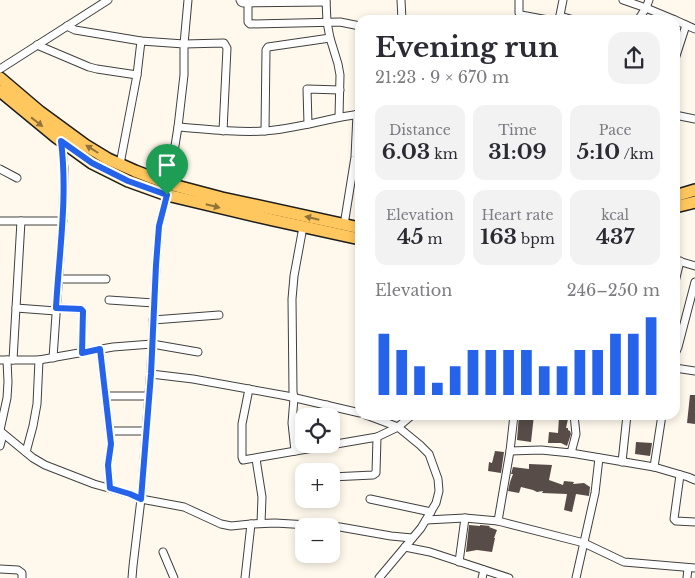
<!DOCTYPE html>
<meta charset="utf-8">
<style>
:root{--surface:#fff;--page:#f2f2f3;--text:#2b2b33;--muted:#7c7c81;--accent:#2563eb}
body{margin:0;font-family:"Libre Baskerville",serif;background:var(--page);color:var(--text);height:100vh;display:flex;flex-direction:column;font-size:19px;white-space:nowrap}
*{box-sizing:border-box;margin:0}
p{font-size:16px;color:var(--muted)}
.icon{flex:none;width:28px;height:28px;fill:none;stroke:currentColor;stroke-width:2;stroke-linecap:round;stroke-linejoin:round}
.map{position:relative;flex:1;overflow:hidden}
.panel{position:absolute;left:355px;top:15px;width:325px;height:405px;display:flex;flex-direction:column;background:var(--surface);border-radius:15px;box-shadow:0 2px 8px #0003}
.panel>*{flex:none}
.fabs{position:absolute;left:295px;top:408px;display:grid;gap:10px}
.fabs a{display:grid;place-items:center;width:45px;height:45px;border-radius:10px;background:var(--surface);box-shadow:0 2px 8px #0003;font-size:25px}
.pin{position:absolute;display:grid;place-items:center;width:42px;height:42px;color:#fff;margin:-51px -21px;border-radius:50% 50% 50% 0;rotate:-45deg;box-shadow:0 0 5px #0007}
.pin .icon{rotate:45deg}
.round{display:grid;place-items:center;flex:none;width:52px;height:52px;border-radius:15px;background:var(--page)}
.summary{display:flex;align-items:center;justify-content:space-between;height:85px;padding:0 20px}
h1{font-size:28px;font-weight:800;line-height:38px}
.metrics{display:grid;grid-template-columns:repeat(3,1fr);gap:8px;height:85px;padding:5px 20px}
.metrics div{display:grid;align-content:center;border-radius:12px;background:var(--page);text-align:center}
.metrics b{font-size:21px;font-weight:800}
.metrics small{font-size:14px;font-weight:400}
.metrics p{font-size:14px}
.chart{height:140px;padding:10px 20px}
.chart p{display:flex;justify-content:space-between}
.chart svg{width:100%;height:90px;margin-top:5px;stroke:var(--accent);stroke-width:6}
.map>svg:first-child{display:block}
</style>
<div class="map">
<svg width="695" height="578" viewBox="0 0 695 578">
<rect width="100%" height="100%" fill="#fff9ed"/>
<g fill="#574c48">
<path d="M690 395H695V424L687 423Z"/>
<path d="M519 415H534L531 442 517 440Z"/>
<path d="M559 417 568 419 566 428H568V430L570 431 571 434 567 446 561 443H548L549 432 558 433Z"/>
<path d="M636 442 652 443 650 456 635 454Z"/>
<path d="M495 451 504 452 501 473 488 471 489 462 492 463Z"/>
<path d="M529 464 552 465 549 480 563 485 564 481 574 482 573 484 584 483 590 487 589 496 576 494 572 512 564 510 567 494 542 493 543 491 537 492 533 490 521 487 519 493 508 491 510 482 513 474H511L513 467 529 469Z"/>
<path d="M469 525 480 526V525L490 526 489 527 497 530 494 538H495L492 552 477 550 466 552Z"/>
</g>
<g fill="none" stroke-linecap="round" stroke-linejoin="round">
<defs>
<g id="minor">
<path d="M240 0 241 2 243 3 326 2"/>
<path d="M326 0 327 22 330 38 338 64 340 75 339 117"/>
<path d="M401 0 402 20"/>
<path d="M519 0V13L521 15 548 20"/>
<path d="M623 0 646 8 675 20"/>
<path d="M248 3V22L250 24 340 22 360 26"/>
<path d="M560 16 574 20"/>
<path d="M559 20 563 0"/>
<path d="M638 20 646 8 649 0"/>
<path d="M675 20 695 29"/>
<path d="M67 26 75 30 141 41 184 44 224 43 227 48 223 131"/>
<path d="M37 45 89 67 97 69 137 75"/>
<path d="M675 59 686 25"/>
<path d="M0 69 108 0"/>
<path d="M675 115 695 119"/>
<path d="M308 124 307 89 340 90"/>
<path d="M178 127C207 129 235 133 264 131 297 129 328 118 360 114"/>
<path d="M265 131 266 50 268 47 330 38"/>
<path d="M120 164 137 75 141 41"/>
<path d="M0 169 17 178"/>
<path d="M0 221H63"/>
<path d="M344 225 355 157 357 114"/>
<path d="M675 260 695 266"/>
<path d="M58 279H106"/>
<path d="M675 282 680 261"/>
<path d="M109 300 154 303"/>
<path d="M16 308 56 311"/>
<path d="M56 308 81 309 83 311 82 353"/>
<path d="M153 320 219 315"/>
<path d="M100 349 111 444 108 465 110 488"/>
<path d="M675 354 678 347 695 282"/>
<path d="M53 358 63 213 64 168 61 141"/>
<path d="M0 360H39L113 347 152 344 198 352"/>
<path d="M13 360 21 221"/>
<path d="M675 368 695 371"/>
<path d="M151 374 193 379 287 396 360 413"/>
<path d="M249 389 242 424V457L243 460 377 437 398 427 412 415"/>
<path d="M106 396H149"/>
<path d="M327 405V416"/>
<path d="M366 415 398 427 420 445 429 454 438 479 439 491 436 503 421 528 379 578"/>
<path d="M0 430 7 398 8 382 7 360"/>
<path d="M0 431 33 458 45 465 94 484 130 494 141 499 184 507 221 524 231 526 251 524 275 523 326 526 340 527 391 536 412 538"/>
<path d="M110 431H146"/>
<path d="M0 446 3 434"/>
<path d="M295 451 292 423 294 398 293 392 292 299 294 276 303 227"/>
<path d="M510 451 541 450 571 453 654 467 688 477 695 480"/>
<path d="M26 452 33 426 37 404 39 360"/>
<path d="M571 453 576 434 574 415"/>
<path d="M256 459 262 497 261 523"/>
<path d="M622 462 627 415"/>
<path d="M654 467 662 415"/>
<path d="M680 475 674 519 676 521 695 522"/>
<path d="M331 477 373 475 376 473 377 437"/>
<path d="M370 499 431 512"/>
<path d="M426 520 465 518 498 521 584 543 624 562 695 568"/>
<path d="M498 521 510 451 514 415"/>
<path d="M405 547 430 552 509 578"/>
<path d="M163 552 174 578"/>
<path d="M459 562 465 518"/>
<path d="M0 569 18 570 22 573V578"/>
<path d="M132 578 133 566 141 499 151 368 156 265 159 226 167 195 178 127 184 75V44L188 0"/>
<path d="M245 578 251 524"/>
<path d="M482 578 484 570"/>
<path d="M576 578 595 493 599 458"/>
<path d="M687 578 688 568"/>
</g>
<g id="primary">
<path d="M0 78 40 112 85 145 108 159 135 171 169 184 222 198 360 228"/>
<path d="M0 91 56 137 92 163 128 181 167 195 273 220 360 239"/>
<path d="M675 196 695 190"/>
<path d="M675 207 695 202"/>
</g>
</defs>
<use href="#minor" stroke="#404040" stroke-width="9"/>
<use href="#primary" stroke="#1e1e1e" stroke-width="14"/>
<use href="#minor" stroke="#fff" stroke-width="7"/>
<use href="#primary" stroke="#ffc75d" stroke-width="11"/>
</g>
<defs><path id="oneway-solid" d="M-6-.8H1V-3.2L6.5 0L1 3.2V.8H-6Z" transform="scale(1.25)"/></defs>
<g fill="#927339">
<use href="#oneway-solid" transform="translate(37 122) rotate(38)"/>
<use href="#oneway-solid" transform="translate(92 149) rotate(-148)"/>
<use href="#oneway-solid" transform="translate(213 206) rotate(14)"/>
<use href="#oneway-solid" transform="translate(312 218) rotate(-167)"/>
</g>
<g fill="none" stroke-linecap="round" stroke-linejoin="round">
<defs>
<path id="route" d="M61 141 92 163 128 181 167 195 159 226 156 265 151 374 141 499 130 494 110 488 108 465 111 444 100 349 82 353 83 311 81 309 56 308C59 253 68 197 61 141Z"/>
</defs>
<use href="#route" stroke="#fff" stroke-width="10"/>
<use href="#route" stroke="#2563eb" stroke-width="6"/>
</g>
</svg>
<div class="fabs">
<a><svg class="icon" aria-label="locate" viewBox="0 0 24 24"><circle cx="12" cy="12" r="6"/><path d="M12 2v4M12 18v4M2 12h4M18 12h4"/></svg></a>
<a>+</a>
<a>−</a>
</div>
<div class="pin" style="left:167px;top:195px;background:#1e9e55"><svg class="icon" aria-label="arrive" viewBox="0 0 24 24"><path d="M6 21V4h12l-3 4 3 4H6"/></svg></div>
<section class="panel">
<div class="summary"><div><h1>Evening run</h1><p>21:23 · 9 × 670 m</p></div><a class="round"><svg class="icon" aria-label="share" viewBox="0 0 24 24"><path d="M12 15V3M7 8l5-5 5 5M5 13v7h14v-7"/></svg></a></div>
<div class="metrics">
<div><p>Distance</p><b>6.03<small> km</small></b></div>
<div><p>Time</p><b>31:09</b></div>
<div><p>Pace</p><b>5:10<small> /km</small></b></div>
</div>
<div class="metrics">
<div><p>Elevation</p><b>45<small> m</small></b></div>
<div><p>Heart rate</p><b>163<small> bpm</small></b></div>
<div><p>kcal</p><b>437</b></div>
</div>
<div class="chart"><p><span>Elevation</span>246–250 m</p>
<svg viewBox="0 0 160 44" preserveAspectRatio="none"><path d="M5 44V14M15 44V22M25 44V30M35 44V38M45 44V30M55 44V22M65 44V22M75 44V22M85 44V22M95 44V30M105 44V30M115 44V22M125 44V22M135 44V14M145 44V14M155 44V6"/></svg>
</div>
</section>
</div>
